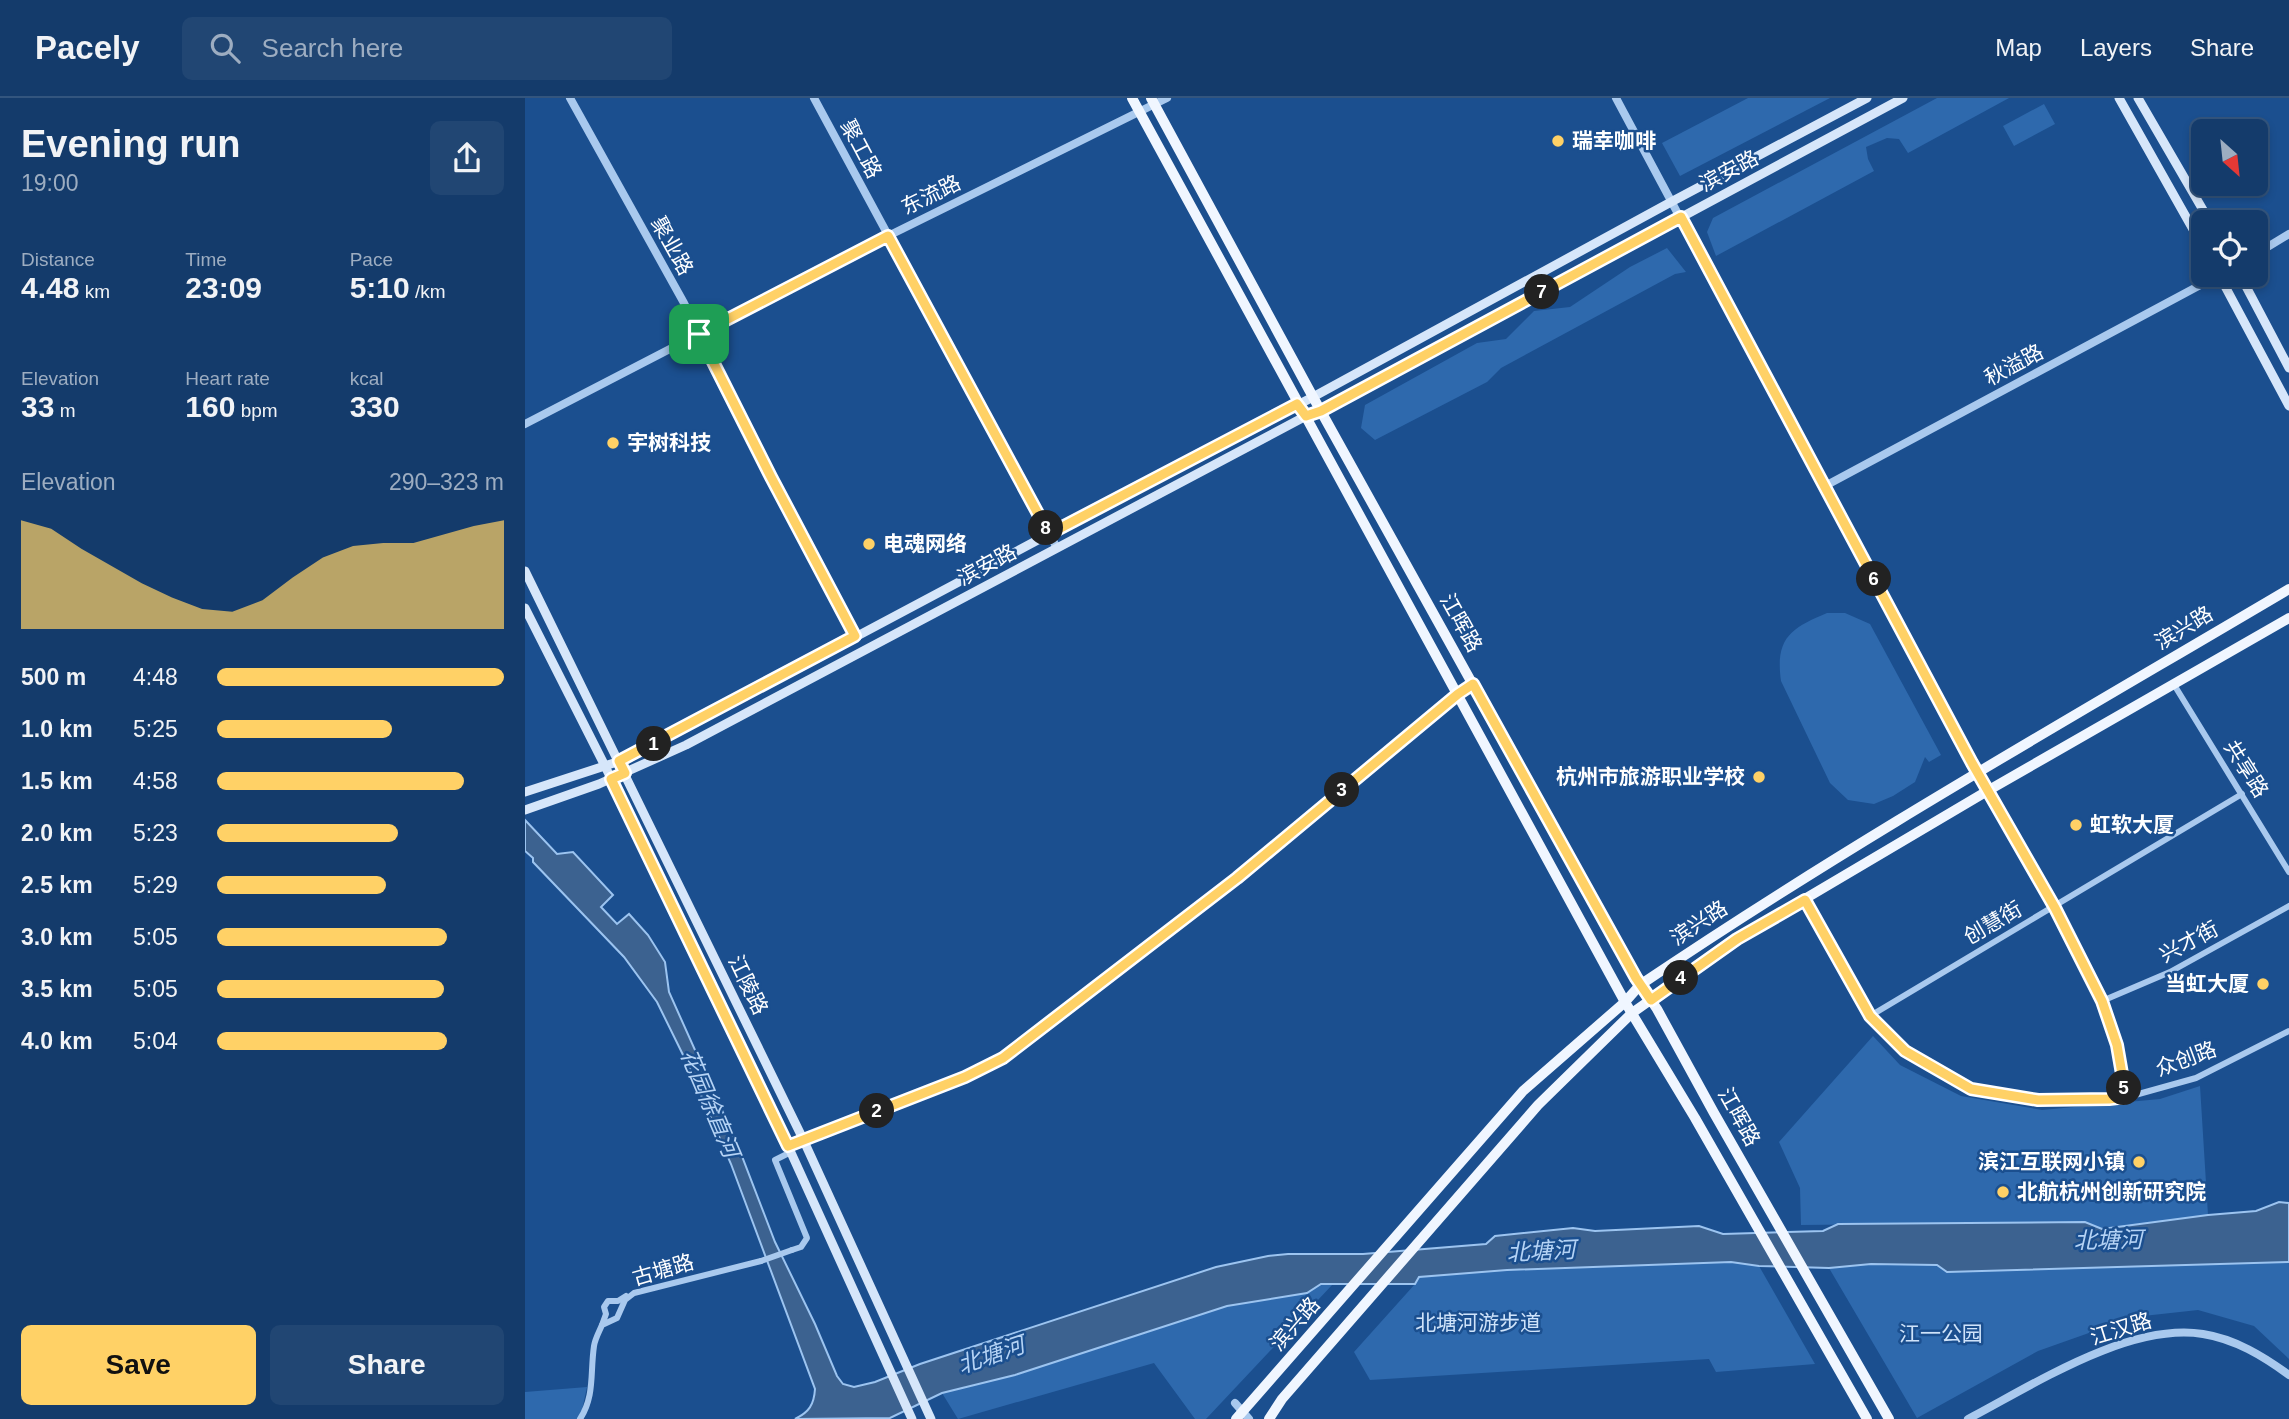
<!DOCTYPE html>
<meta charset="utf-8">
<style>
:root{--surface:#143b6b;--page:#214673;--text:#f1f3f6;--muted:#9dadc1;--line:#33557e;--accent:#ffd166}
body{margin:0;font-family:Arial,"Noto Sans SC",sans-serif;background:var(--page);color:var(--text);height:100vh;display:flex;flex-direction:column;font-size:26px;white-space:nowrap}
*{box-sizing:border-box;margin:0}
p{font-size:23px;color:var(--muted)}
.icon{flex:none;width:38px;height:38px;fill:none;stroke:currentColor;stroke-width:2;stroke-linecap:round;stroke-linejoin:round}
.map{position:relative;flex:1;overflow:hidden}
.side{display:flex;flex-direction:column;background:var(--surface);width:525px}
.side>*{flex:none}
.needle{width:46px;rotate:153deg}
.fabs{position:absolute;left:1666px;top:21px;display:grid;gap:14px}
.fabs a{display:grid;place-items:center;width:77px;height:77px;border-radius:10px;background:var(--surface);box-shadow:0 4px 10px #0003,0 0 0 2px var(--line);font-size:35px}
.pin{position:absolute;display:grid;place-items:center;width:60px;height:60px;color:#fff;margin:-30px;border-radius:14px;box-shadow:0 4px 10px #0006}
.km{position:absolute;width:35px;height:35px;margin:-18px;border-radius:50%;background:#222;color:#fff;font-size:19px;line-height:35px;text-align:center}
.round{display:grid;place-items:center;flex:none;width:74px;height:74px;border-radius:10px;background:var(--page)}
.head{display:flex;align-items:center;justify-content:space-between;height:119px;padding:0 21px}
h1{font-size:38px;font-weight:800;line-height:52px}
.stats{display:grid;grid-template-columns:repeat(3,1fr);gap:10px;height:119px;padding:7px 21px}
.stats div{display:grid;align-content:center}
.stats b{font-size:30px;font-weight:800}
.stats small{font-size:19px;font-weight:400}
.stats p{font-size:19px}
.chart{height:196px;padding:14px 21px}
.chart p{display:flex;justify-content:space-between}
.chart svg{width:100%;height:126px;margin-top:7px;fill:var(--accent);opacity:.7}
.button{display:flex;gap:14px;margin-top:auto;padding:14px 21px}
.button a{flex:1;height:80px;border-radius:10px;background:var(--accent);color:#111;font-size:28px;font-weight:800;line-height:80px;text-align:center}
.button a+a{background:var(--page);color:var(--text)}
ul{padding:0 21px;list-style:none;font-size:23px}
li{display:grid;grid-template-columns:112px 84px 1fr;align-items:center;height:52px}
li i{height:18px;border-radius:9px;background:var(--accent)}
header{display:flex;align-items:center;gap:42px;box-sizing:border-box;height:98px;padding:0 35px;background:var(--surface);border-bottom:2px solid var(--line)}
header strong{font-size:33px}
nav{display:flex;gap:38px;margin-inline-start:auto;font-size:24px}
.search{width:490px;height:63px;background:var(--page);display:flex;align-items:center;gap:18px;box-sizing:border-box;padding:0 24px;border-radius:10px;color:var(--muted);font-size:26px}
main{display:flex;flex:1;min-height:0}
.map>svg:first-child{display:block}
</style>
<header>
<strong>Pacely</strong>
<div class="search"><svg class="icon" aria-label="search" viewBox="0 0 24 24"><circle cx="10" cy="10" r="6"/><path d="M15 15l6 6"/></svg>Search here</div>
<nav><a>Map</a><a>Layers</a><a>Share</a></nav>
</header>
<main>
<section class="side">
<div class="head"><div><h1>Evening run</h1><p>19:00</p></div><a class="round"><svg class="icon" aria-label="share" viewBox="0 0 24 24"><path d="M12 15V3M7 8l5-5 5 5M5 13v7h14v-7"/></svg></a></div>
<div class="stats">
<div><p>Distance</p><b>4.48<small> km</small></b></div>
<div><p>Time</p><b>23:09</b></div>
<div><p>Pace</p><b>5:10<small> /km</small></b></div>
</div>
<div class="stats">
<div><p>Elevation</p><b>33<small> m</small></b></div>
<div><p>Heart rate</p><b>160<small> bpm</small></b></div>
<div><p>kcal</p><b>330</b></div>
</div>
<div class="chart"><p><span>Elevation</span>290–323 m</p>
<svg viewBox="0 0 160 44" preserveAspectRatio="none"><path d="M0 44V6L10 9L20 16L30 22L40 28L50 33L60 37L70 38L80 34L90 26L100 19L110 15L120 14L130 14L140 11L150 8L160 6V44z"/></svg>
</div>
<ul>
<li><b>500 m</b>4:48<i style="width:100%"></i></li>
<li><b>1.0 km</b>5:25<i style="width:61%"></i></li>
<li><b>1.5 km</b>4:58<i style="width:86%"></i></li>
<li><b>2.0 km</b>5:23<i style="width:63%"></i></li>
<li><b>2.5 km</b>5:29<i style="width:59%"></i></li>
<li><b>3.0 km</b>5:05<i style="width:80%"></i></li>
<li><b>3.5 km</b>5:05<i style="width:79%"></i></li>
<li><b>4.0 km</b>5:04<i style="width:80%"></i></li>
</ul>
<div class="button"><a>Save</a><a>Share</a></div>
</section>
<div class="map">
<svg width="1764" height="1321" viewBox="0 0 1764 1321">
<rect width="100%" height="100%" fill="#1b4f8f"/>
<g fill="#2e69ad">
<path d="M1223 0H1305L1155 78 1137 45Z"/>
<path d="M1412 0H1484L1383 55 1374 41 1362 40 1341 49 1343 61 1349 73 1191 158 1182 134 1188 120Z"/>
<path d="M1519 6 1530 26 1489 48 1478 28Z"/>
<path d="M1142 150 1161 174 1150 176 976 270 962 284 850 342 836 330 840 307 952 245 981 241 1009 213 1045 209 1105 169Z"/>
<path d="M1302 515H1320L1345 526 1416 657 1404 664 1400 659 1390 684 1368 698 1349 706 1323 702 1305 685 1256 583C1250 540 1266 530 1302 515Z"/>
<path d="M1348 938 1375 967 1436 998 1517 1012 1635 1001 1675 988 1683 1117 1577 1131 1560 1124 1276 1127 1275 1090 1254 1044Z"/>
<path d="M1206 1164 1234 1168 1290 1266 1191 1274 1184 1261 845 1282 829 1254 890 1186 894 1179 982 1172Z"/>
<path d="M1764 1164V1261L1729 1228 1673 1212 1609 1219 1513 1253 1392 1320 1304 1170 1346 1166 1412 1167 1422 1174Z"/>
<path d="M796 1186H808L681 1321H670L629 1265 433 1321 417 1295C512 1271 604 1239 698 1209 730 1199 767 1204 796 1186Z"/>
<path d="M62 1289 55 1321H0V1294Z"/>
</g>
<path fill="#3c6290" stroke="#9cc4f0" stroke-width="2" d="M0 722 32 756 48 754 88 797 76 809 92 826 104 816 123 837 140 864 144 894 213 1048 250 1144 290 1226 312 1278 318 1286 329 1289 350 1284 395 1266 691 1169 743 1158 763 1156H838L961 1146 970 1138 1048 1130 1070 1133 1174 1128 1198 1136 1298 1133 1313 1126 1560 1124 1577 1131 1683 1117 1731 1113 1754 1104 1764 1105V1164L1422 1174 1412 1167 1346 1166 1304 1170 1234 1168 1206 1164 982 1172 894 1179 890 1186H796L782 1195 702 1208 490 1277 417 1295 365 1320 270 1321C284 1314 289 1307 290 1291L206 1066 162 965 132 904 99 859 8 764V760L0 753Z"/>
<g fill="none" stroke-linecap="round" stroke-linejoin="round">
<g stroke="#a9c9ee" stroke-width="6">
<path d="M1648 585 1764 774"/>
<path d="M1280 802 1345 918 1380 953 1446 991 1513 1002 1584 1001 1610 997 1671 980 1764 933"/>
<path d="M1577 903 1645 874 1764 808"/>
<path d="M1345 918 1717 696"/>
<path d="M263 1048 441 979 478 960 712 780 933 596 948 586"/>
<path d="M266 1054 250 1062 282 1140 276 1149 267 1152"/>
<path d="M77 1227 81 1216 79 1209 83 1203H93L101 1198"/>
<path d="M55 1321C70 1298 65 1275 69 1248 70 1241 74 1234 77 1227L92 1220 100 1202 109 1195 236 1163"/>
</g>
<g stroke="#a9c9ee" stroke-width="8">
<path d="M45 0 159 205 245 379 330 539"/>
<path d="M289 0 532 450"/>
<path d="M1091 0 1447 665 1530 810 1577 903 1592 947 1601 999"/>
<path d="M1731 156 1764 136"/>
<path d="M0 326 363 138 642 0"/>
<path d="M1300 388 1694 177"/>
<path d="M710 1305 724 1321"/>
<path d="M1443 1321C1508 1287 1604 1224 1678 1236 1710 1241 1738 1258 1764 1277"/>
</g>
<g stroke="#d6e6fa" stroke-width="9">
<path d="M1594 0 1678 149"/>
<path d="M1613 0 1685 124"/>
<path d="M1694 177 1764 308"/>
<path d="M1715 177 1764 270"/>
<path d="M0 473 278 1041 406 1321"/>
<path d="M0 510 80 668 263 1048 387 1321"/>
<path d="M0 694 95 663 152 634 524 436 788 299 1146 104 1342 0"/>
<path d="M0 712 74 686 161 647 781 318 796 313 1378 0"/>
</g>
<g stroke="#f0f6ff" stroke-width="10">
<path d="M607 0 1100 904 1170 1020 1342 1321"/>
<path d="M626 0 788 299 1111 880 1132 911 1189 1015 1364 1321"/>
<path d="M711 1321 998 993 1100 904 1115 887C1325 745 1546 620 1764 491"/>
<path d="M744 1321 757 1301 1013 1007 1107 915 1212 841 1464 692 1764 520"/>
</g>
<path stroke="#a9c9ee" stroke-width="6" d="M236 1163 267 1152"/>
</g>
<g fill="none" stroke-linecap="round" stroke-linejoin="round">
<defs>
<path id="route" d="M1156 119 1447 665 1530 810 1577 903 1592 947 1601 999 1584 1001 1513 1002 1446 991 1380 953 1345 918 1280 802 1212 841 1126 902 1111 880 948 586 933 596 712 780 478 960 440 979 263 1048 86 681 100 675 94 663 330 538 246 379 174 236 363 138 524 436 772 306 781 318 796 313Z"/>
</defs>
<use href="#route" stroke="#fff" stroke-width="14"/>
<use href="#route" stroke="#ffd166" stroke-width="9"/>
</g>
<g fill="#ffd166" stroke="#1b4f8f" stroke-width="2.5">
<circle cx="1033" cy="43" r="7"/>
<circle cx="88" cy="345" r="7"/>
<circle cx="344" cy="446" r="7"/>
<circle cx="1234" cy="679" r="7"/>
<circle cx="1551" cy="727" r="7"/>
<circle cx="1738" cy="886" r="7"/>
<circle cx="1614" cy="1064" r="7"/>
<circle cx="1478" cy="1094" r="7"/>
</g>
<g text-anchor="middle" stroke-width="5" stroke-linejoin="round" paint-order="stroke">
<g font-size="21" font-weight="bold" fill="#fff" stroke="#1b4f8f" text-anchor="start">
<text x="1047" y="50">瑞幸咖啡</text>
<text x="102" y="352">宇树科技</text>
<text x="358" y="453">电魂网络</text>
<text x="1220" y="686" text-anchor="end">杭州市旅游职业学校</text>
<text x="1565" y="734">虹软大厦</text>
<text x="1724" y="893" text-anchor="end">当虹大厦</text>
<text x="1600" y="1071" text-anchor="end">滨江互联网小镇</text>
<text x="1492" y="1101">北航杭州创新研究院</text>
</g>
<g font-size="21" fill="#fff" stroke="#1b4f8f">
<text transform="translate(336 51) rotate(62)" y="7">聚工路</text>
<text transform="translate(1204 73) rotate(-28)" y="7">滨安路</text>
<text transform="translate(406 97) rotate(-26)" y="7">东流路</text>
<text transform="translate(147 148) rotate(61)" y="7">聚业路</text>
<text transform="translate(1489 267) rotate(-28)" y="7">秋溢路</text>
<text transform="translate(462 467) rotate(-28)" y="7">滨安路</text>
<text transform="translate(936 525) rotate(61)" y="7">江晖路</text>
<text transform="translate(1659 530) rotate(-31)" y="7">滨兴路</text>
<text transform="translate(1721 671) rotate(58)" y="7">共享路</text>
<text transform="translate(1174 825) rotate(-33)" y="7">滨兴路</text>
<text transform="translate(1468 825) rotate(-30)" y="7">创慧街</text>
<text transform="translate(1664 844) rotate(-28)" y="7">兴才街</text>
<text transform="translate(223 887) rotate(64)" y="7">江陵路</text>
<text transform="translate(1661 961) rotate(-20)" y="7">众创路</text>
<text transform="translate(1214 1019) rotate(61)" y="7">江晖路</text>
<text transform="translate(138 1172) rotate(-16)" y="7">古塘路</text>
<text transform="translate(770 1226) rotate(-49)" y="7">滨兴路</text>
<text transform="translate(1596 1231) rotate(-17)" y="7">江汉路</text>
</g>
<g font-size="21" fill="#cfe3fa" stroke="#1b4f8f">
<text x="953" y="1232">北塘河游步道</text>
<text x="1416" y="1243">江一公园</text>
</g>
<g font-size="23" font-style="italic" fill="#b5d3f5" stroke="#1b4f8f">
<text transform="translate(185 1005) rotate(67)" y="8">花园徐直河</text>
<text transform="translate(1583 1142) rotate(-1)" y="8">北塘河</text>
<text transform="translate(1016 1153) rotate(-3)" y="8">北塘河</text>
<text transform="translate(466 1257) rotate(-19)" y="8">北塘河</text>
</g>
</g>
</svg>
<div class="fabs">
<a><svg class="needle" viewBox="-14 -14 28 28"><path d="M0-13l5 13h-10z" fill="#e53935"/><path d="M0 13l5-13h-10z" fill="#9dadc1"/></svg></a>
<a><svg class="icon" aria-label="locate" viewBox="0 0 24 24"><circle cx="12" cy="12" r="6"/><path d="M12 2v4M12 18v4M2 12h4M18 12h4"/></svg></a>
</div>
<div class="pin" style="left:174px;top:236px;background:#1e9e55"><svg class="icon" aria-label="arrive" viewBox="0 0 24 24"><path d="M6 21V4h12l-3 4 3 4H6"/></svg></div>
<b class="km" style="left:129px;top:646px">1</b>
<b class="km" style="left:352px;top:1013px">2</b>
<b class="km" style="left:817px;top:692px">3</b>
<b class="km" style="left:1156px;top:880px">4</b>
<b class="km" style="left:1599px;top:990px">5</b>
<b class="km" style="left:1349px;top:481px">6</b>
<b class="km" style="left:1017px;top:194px">7</b>
<b class="km" style="left:521px;top:430px">8</b>
</div>
</main>
